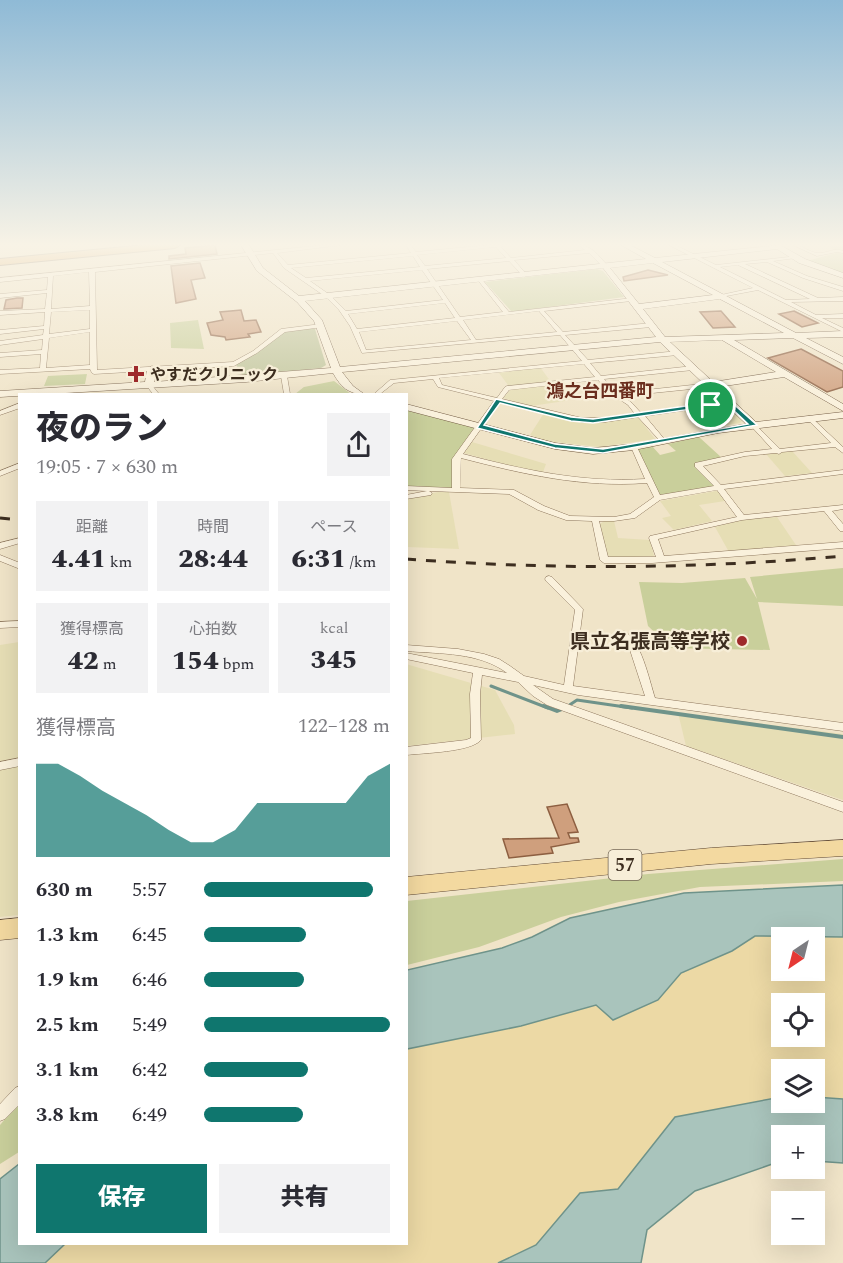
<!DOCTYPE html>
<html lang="ja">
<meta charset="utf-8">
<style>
:root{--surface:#fff;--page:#f2f2f3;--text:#2b2b33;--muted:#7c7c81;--accent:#0f766e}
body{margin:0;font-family:Spectral,"Noto Sans JP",serif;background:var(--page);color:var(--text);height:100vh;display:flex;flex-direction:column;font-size:22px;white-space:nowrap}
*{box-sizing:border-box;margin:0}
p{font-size:20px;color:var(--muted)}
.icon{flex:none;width:33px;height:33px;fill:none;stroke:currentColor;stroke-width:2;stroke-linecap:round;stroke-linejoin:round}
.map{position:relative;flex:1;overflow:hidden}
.side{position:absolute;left:18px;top:393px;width:390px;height:852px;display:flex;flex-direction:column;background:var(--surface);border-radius:0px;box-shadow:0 6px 24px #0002}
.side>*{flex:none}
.needle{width:39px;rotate:215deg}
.tools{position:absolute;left:771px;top:927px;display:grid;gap:12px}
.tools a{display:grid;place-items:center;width:54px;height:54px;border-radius:0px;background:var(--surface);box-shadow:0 6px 24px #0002;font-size:30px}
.pin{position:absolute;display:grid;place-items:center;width:51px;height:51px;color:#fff;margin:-26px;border:3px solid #fff;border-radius:50%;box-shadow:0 2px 6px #0007}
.round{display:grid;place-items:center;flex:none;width:63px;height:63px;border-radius:0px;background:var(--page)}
.summary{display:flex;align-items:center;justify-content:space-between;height:102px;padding:0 18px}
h1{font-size:33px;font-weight:800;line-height:45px}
.figures{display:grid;grid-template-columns:repeat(3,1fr);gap:9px;height:102px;padding:6px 18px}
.figures div{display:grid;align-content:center;border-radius:0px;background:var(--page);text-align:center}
.figures b{font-size:26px;font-weight:800}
.figures small{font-size:16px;font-weight:400}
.figures p{font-size:16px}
.chart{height:168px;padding:12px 18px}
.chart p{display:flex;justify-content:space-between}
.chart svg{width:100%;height:108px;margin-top:6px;fill:var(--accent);opacity:.7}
.action{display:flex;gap:12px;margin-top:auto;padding:12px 18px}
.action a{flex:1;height:69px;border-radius:0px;background:var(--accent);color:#fff;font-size:24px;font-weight:800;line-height:69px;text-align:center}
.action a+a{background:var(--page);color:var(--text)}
ul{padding:0 18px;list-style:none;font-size:20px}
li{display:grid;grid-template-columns:96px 72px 1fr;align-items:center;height:45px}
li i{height:15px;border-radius:8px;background:var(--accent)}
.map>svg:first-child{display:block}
</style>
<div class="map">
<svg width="843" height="1263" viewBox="0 0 843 1263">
<rect width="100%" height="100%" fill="#f0e4c8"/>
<g fill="#e6deb5">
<path d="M540 367 551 382 513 386 508 385 499 373Z"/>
<path d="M552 385 565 401 531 406 503 398 511 389Z"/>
<path d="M722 405 727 406 742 421 740 423 701 429 683 410Z"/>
<path d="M544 413 592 423 633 416 638 417 655 439 599 447 547 441 530 435Z"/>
<path d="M472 442 546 464 542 475 464 453Z"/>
<path d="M792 451 812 473 785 476 766 454Z"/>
<path d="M716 491 721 493 725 501 699 505 712 521 674 530 662 518 671 516 660 501Z"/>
<path d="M438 492H449L459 549 407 547V499Z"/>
<path d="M777 517 798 548 729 552 715 527 742 520Z"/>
<path d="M604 521H614L618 538 650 540 654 556 612 558 606 554 600 524Z"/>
<path d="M19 642V915L0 917V645Z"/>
<path d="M406 664 495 690 514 725 515 734 407 746Z"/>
<path d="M678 713 843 734V800L686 746Z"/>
</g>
<g fill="#c9cf9b">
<path d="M828 245H843V274L807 261 836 253Z"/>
<path d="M597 269 603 271 624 297 512 312 485 282Z"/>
<path d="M198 320 204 349 171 348 170 323Z"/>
<path d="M87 374 85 384 44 386 48 376Z"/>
<path d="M334 381 351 394H295L304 387Z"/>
<path d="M407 410 475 427 454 459 453 490 407 486Z"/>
<path d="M699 437 722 458 697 464 716 486 660 495 637 449 652 446 660 455 676 451 668 444Z"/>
<path d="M843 568V606L758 602 770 650 671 648 648 626 639 582 682 583 745 578 757 599 750 577Z"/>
<path d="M843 859V881L700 887 619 902 561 917 479 947 407 965V901L648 874Z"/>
<path d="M19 1103V1152L0 1164V1125Z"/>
</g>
<path fill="#ecd9a5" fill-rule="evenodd" d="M755 936 843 937V1099L815 1097 814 1070H782L781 1097 675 1117 618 1189 580 1193 536 1245 498 1263H45L65 1244H406L407 1049 521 1026 596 1005 658 1000 681 973 732 951ZM782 938H814V970H782ZM782 1004H814V1036H782Z"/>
<path fill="#bfc49a" d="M312 328 315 329 326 365 321 368 243 376 236 365 283 332Z"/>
<g fill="#a9c4bc" stroke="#6f938a" stroke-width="1.5">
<path d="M843 885V937L755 936 732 951 681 973 658 1000 613 1020 596 1005 521 1026 407 1049V970L502 948 532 937 570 918 684 893Z"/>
<path d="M781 1097 782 1102H814L815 1097 843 1099V1163L815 1161 814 1136H782L781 1161 695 1191 647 1230 641 1263H498L536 1245 580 1193 618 1189 675 1117Z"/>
<path d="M19 1164 20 1244H65L45 1263H0V1179Z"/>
</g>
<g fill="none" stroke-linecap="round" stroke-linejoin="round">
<g stroke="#6f938a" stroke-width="3">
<path d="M491 686 548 708"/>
<path d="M568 706 577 700 632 708"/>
</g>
<g stroke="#6f938a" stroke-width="4">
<path d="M544 706 557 711 562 709"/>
<path d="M621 706 843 737"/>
</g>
</g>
<g fill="#cf9f7d" stroke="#8d5f41" stroke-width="1.5">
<path d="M215 245 217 254 169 259V256L186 254 185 248Z"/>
<path d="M200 263 205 278 191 280 196 299 176 303 171 266Z"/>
<path d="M648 270 668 275 624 281 623 277Z"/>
<path d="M17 298H23L22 308 4 309 6 300Z"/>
<path d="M241 310 244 321 256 320 261 332 248 334 250 337 226 340 225 337 211 335 207 323 223 320 220 312Z"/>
<path d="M721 311 735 327 713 328 700 312Z"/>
<path d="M794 311 818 323 802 327 779 314Z"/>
<path d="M801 349 843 371V387L827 392 768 358Z"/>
<path d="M567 804 578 832 568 833 570 838H578L579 842 551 847 553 853 509 858 503 839 559 838 547 807Z"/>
</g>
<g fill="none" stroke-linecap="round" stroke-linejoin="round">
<defs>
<g id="street">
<path d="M325 245H341L277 253 288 265 411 253 406 245H410L416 252 489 245H505L501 247 511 258 585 250 579 245C591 245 599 256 607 265V267H603L589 253 514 260 527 275 524 277 509 261 427 269 460 317 503 312 477 279 480 277 509 312 633 298V300L631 301 544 311 563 332 651 323 654 325 651 327 565 335 588 360 678 351 681 353 678 355 590 363 601 376 693 366 696 368 693 370 604 379 618 393 711 383 714 385 711 387 623 396 632 403 641 413 729 400 732 402 729 404 645 416 666 441 663 443 661 442 638 417 605 422H582L500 402 463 454C524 470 583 483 645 479L631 447 634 445 637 447 660 495 714 486 695 467V463L745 452 772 449 751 426V424H755L780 449 831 443 806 418 809 416 811 417 843 447V453L835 447 782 452 779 454 776 453 745 456 703 466 721 485 843 470V474L724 489 744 515 843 505V509L832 511 843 524V531H840L824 511 742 520 658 539 664 556 843 542V548L652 563H604L600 560 592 521 566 520 538 510 509 494 429 491 432 493 431 495 406 499V495L427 491 406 490V486L452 488V459L494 401 438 387 433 379 394 383 380 394H374L390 380 582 361 560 335 362 353 350 326 339 310 326 297 284 268 273 253 95 272 97 370 233 362 253 351 281 329 321 324 324 326 323 327 285 332 257 353 234 366 94 374 92 373 90 369 0 374V370L40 368 41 354 0 357V353L42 350 43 339 0 345V341L43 335 44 329 0 334V330L44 326 45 312 0 315V311L45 309 47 293 0 298V294L47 290 48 277 0 282V278ZM496 247 506 258 425 266 417 255ZM413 256 420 267 306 278 291 268ZM422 270 443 300 346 311 330 295 310 281ZM89 272 90 306 51 309 53 276ZM445 303 455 318 357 329 348 314ZM90 310V329L49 334 51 312ZM539 311 557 332 476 340 463 320ZM457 321 471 340 366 350 359 332ZM90 332V365L46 368 49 338ZM584 364 595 377 507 386 505 387 497 398 442 385 439 378ZM598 380 610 393 628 405 635 414 605 418H582L502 399 509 390ZM461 458C523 474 583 488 647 483L654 497 630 514 614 517 570 516 544 506 514 490 460 488ZM717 490 737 517 650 536 649 538 656 557H608L599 521H614L635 518 660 500Z"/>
<path d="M669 245H675L716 265 798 256V258H796L773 261 807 276 843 287V291L803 278 767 262 745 264 818 298 843 297V301L791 302 816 315 843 314V318H822L843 328V332L758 290 721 297V295L753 288ZM738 265 810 299 786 300 720 267Z"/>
<path d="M793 245C802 245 809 252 817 253 827 254 834 247 843 251V253L837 252 817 256Z"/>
<path d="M284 374 287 376 290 394H284L281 376Z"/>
<path d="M147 384H151L159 394H153L146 385Z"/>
<path d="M20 403V408L0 415V411Z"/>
<path d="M20 463V468L0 476V471Z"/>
<path d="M20 538V543L0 549V543Z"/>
<path d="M0 555 20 563V569L0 561Z"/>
<path d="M549 576 552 577 583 609 573 686 645 696 629 647 619 634 624 631C641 640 649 679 655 698L843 723V731L578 695 533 685 553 699 843 802V812L547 705 533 696 518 682 482 675 480 694 481 740C471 752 424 753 406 755V747L466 740 471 738 470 694 473 673 406 659V653L507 673C479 652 441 654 406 651V645L458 649 484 654 499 659 510 666 524 676 564 685 575 610 546 581 545 579 546 577Z"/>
<path d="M20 621V627L0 628V622Z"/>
<path d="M20 758V766L0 770V762Z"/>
<path d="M20 1086V1104L5 1119 0 1121V1104L15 1088Z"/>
</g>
<path id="secondary" d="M241 245H249L263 268 299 296 646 259 621 245H630L655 258 780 245 805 259 843 273V278L799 263 777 249 662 262 796 333 843 331V337L806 338 843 357V364L793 338 734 340 843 404V411L784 377 718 387 756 422 843 412V418L718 433 634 450 593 454 555 449 406 410V404L555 443 593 448 634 444 746 424 660 342 342 372 353 386 364 394C348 394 341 387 333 373L246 382 0 397V391L145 382 147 369 152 366 157 369 154 382 331 368 314 321 297 302 257 271ZM653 263 713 295 639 304 610 268ZM603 268 656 337 340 367 322 320 305 301ZM720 299 784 333 665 337 643 309ZM722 340 776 372 713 382 670 342Z"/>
<g id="primary">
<path d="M843 840V856L711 864 406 895V877L711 848Z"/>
<path d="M20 918V938L0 940V920Z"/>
</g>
<path id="highway" d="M145 245H180L175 248 0 265V259Z"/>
</defs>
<use href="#street" stroke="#8d765c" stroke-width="1"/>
<use href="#secondary" stroke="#6f573f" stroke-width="1"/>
<use href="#primary" stroke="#5b4430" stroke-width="1"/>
<use href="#highway" stroke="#5b4430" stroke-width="2"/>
<use href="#street" fill="#faf1dc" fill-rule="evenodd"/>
<use href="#secondary" fill="#faf1dc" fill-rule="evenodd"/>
<use href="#primary" fill="#f3d9a0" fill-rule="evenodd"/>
<use href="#highway" fill="#e0a458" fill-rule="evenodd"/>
<g stroke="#3d2e20" stroke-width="3" stroke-dasharray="10 10" stroke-linecap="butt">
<path d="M0 518 20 520"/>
<path d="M406 559C552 570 697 569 843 556"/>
</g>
</g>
<linearGradient id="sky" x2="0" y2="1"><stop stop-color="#8fbad6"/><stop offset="0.58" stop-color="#f8f3e6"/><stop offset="1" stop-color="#f8f3e6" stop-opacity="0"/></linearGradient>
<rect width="843" height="422" fill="url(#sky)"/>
<path fill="#0f766e" stroke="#fff" stroke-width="1.5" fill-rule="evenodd" d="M496 399 571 417 593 419 729 400 757 425 603 453 555 448 477 428ZM500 403 571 421 593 423 727 404 748 424 603 449 555 444 484 425Z"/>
<g fill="#9e2a2b" stroke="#f7eed8" stroke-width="2">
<path d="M133 365h6v6h6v6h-6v6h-6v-6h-6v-6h6z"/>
<circle cx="742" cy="641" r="6"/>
</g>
<g text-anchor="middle" stroke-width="4.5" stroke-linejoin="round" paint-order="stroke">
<g font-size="16" font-weight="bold" fill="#3d2e20" stroke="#f7eed8" text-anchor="start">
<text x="150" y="380">やすだクリニック</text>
</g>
<g font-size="18" font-weight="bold" fill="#6b2e1e" stroke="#f7eed8">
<text x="600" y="397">鴻之台四番町</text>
</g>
<rect fill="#f7eed8" stroke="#756857" stroke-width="1.5" x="608.5" y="850" width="33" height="30" rx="4.5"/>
<g font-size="18" font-weight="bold" fill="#3d2e20">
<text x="625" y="871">57</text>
</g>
<g font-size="20" font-weight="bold" fill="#3d2e20" stroke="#f7eed8" text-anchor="end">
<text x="730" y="648">県立名張高等学校</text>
</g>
</g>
</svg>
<div class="tools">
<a><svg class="needle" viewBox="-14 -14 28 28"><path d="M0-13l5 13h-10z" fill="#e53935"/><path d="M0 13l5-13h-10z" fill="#7c7c81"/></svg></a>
<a><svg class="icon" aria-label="locate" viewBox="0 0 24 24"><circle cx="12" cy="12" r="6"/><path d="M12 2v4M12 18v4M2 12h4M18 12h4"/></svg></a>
<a><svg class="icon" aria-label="layers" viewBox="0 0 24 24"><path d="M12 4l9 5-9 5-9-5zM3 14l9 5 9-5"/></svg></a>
<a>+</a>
<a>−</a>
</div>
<div class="pin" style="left:711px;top:405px;background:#1e9e55"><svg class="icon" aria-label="arrive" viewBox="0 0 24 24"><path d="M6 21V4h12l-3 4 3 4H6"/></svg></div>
<section class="side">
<div class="summary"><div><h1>夜のラン</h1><p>19:05 · 7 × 630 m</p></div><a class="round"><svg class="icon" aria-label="share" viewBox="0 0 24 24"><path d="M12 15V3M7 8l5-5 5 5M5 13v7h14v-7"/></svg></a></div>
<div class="figures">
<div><p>距離</p><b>4.41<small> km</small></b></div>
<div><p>時間</p><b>28:44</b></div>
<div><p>ペース</p><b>6:31<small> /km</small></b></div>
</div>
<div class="figures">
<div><p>獲得標高</p><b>42<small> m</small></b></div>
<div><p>心拍数</p><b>154<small> bpm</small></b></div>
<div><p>kcal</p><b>345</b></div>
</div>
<div class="chart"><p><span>獲得標高</span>122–128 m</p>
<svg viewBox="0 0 160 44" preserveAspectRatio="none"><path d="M0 44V6L10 6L20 11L30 17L40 22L50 27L60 33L70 38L80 38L90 33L100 22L110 22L120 22L130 22L140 22L150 11L160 6V44z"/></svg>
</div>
<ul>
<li><b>630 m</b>5:57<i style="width:91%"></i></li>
<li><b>1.3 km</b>6:45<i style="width:55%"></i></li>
<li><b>1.9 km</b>6:46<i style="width:54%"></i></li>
<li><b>2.5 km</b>5:49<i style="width:100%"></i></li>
<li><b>3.1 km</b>6:42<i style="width:56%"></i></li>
<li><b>3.8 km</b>6:49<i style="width:53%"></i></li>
</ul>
<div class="action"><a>保存</a><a>共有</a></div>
</section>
</div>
